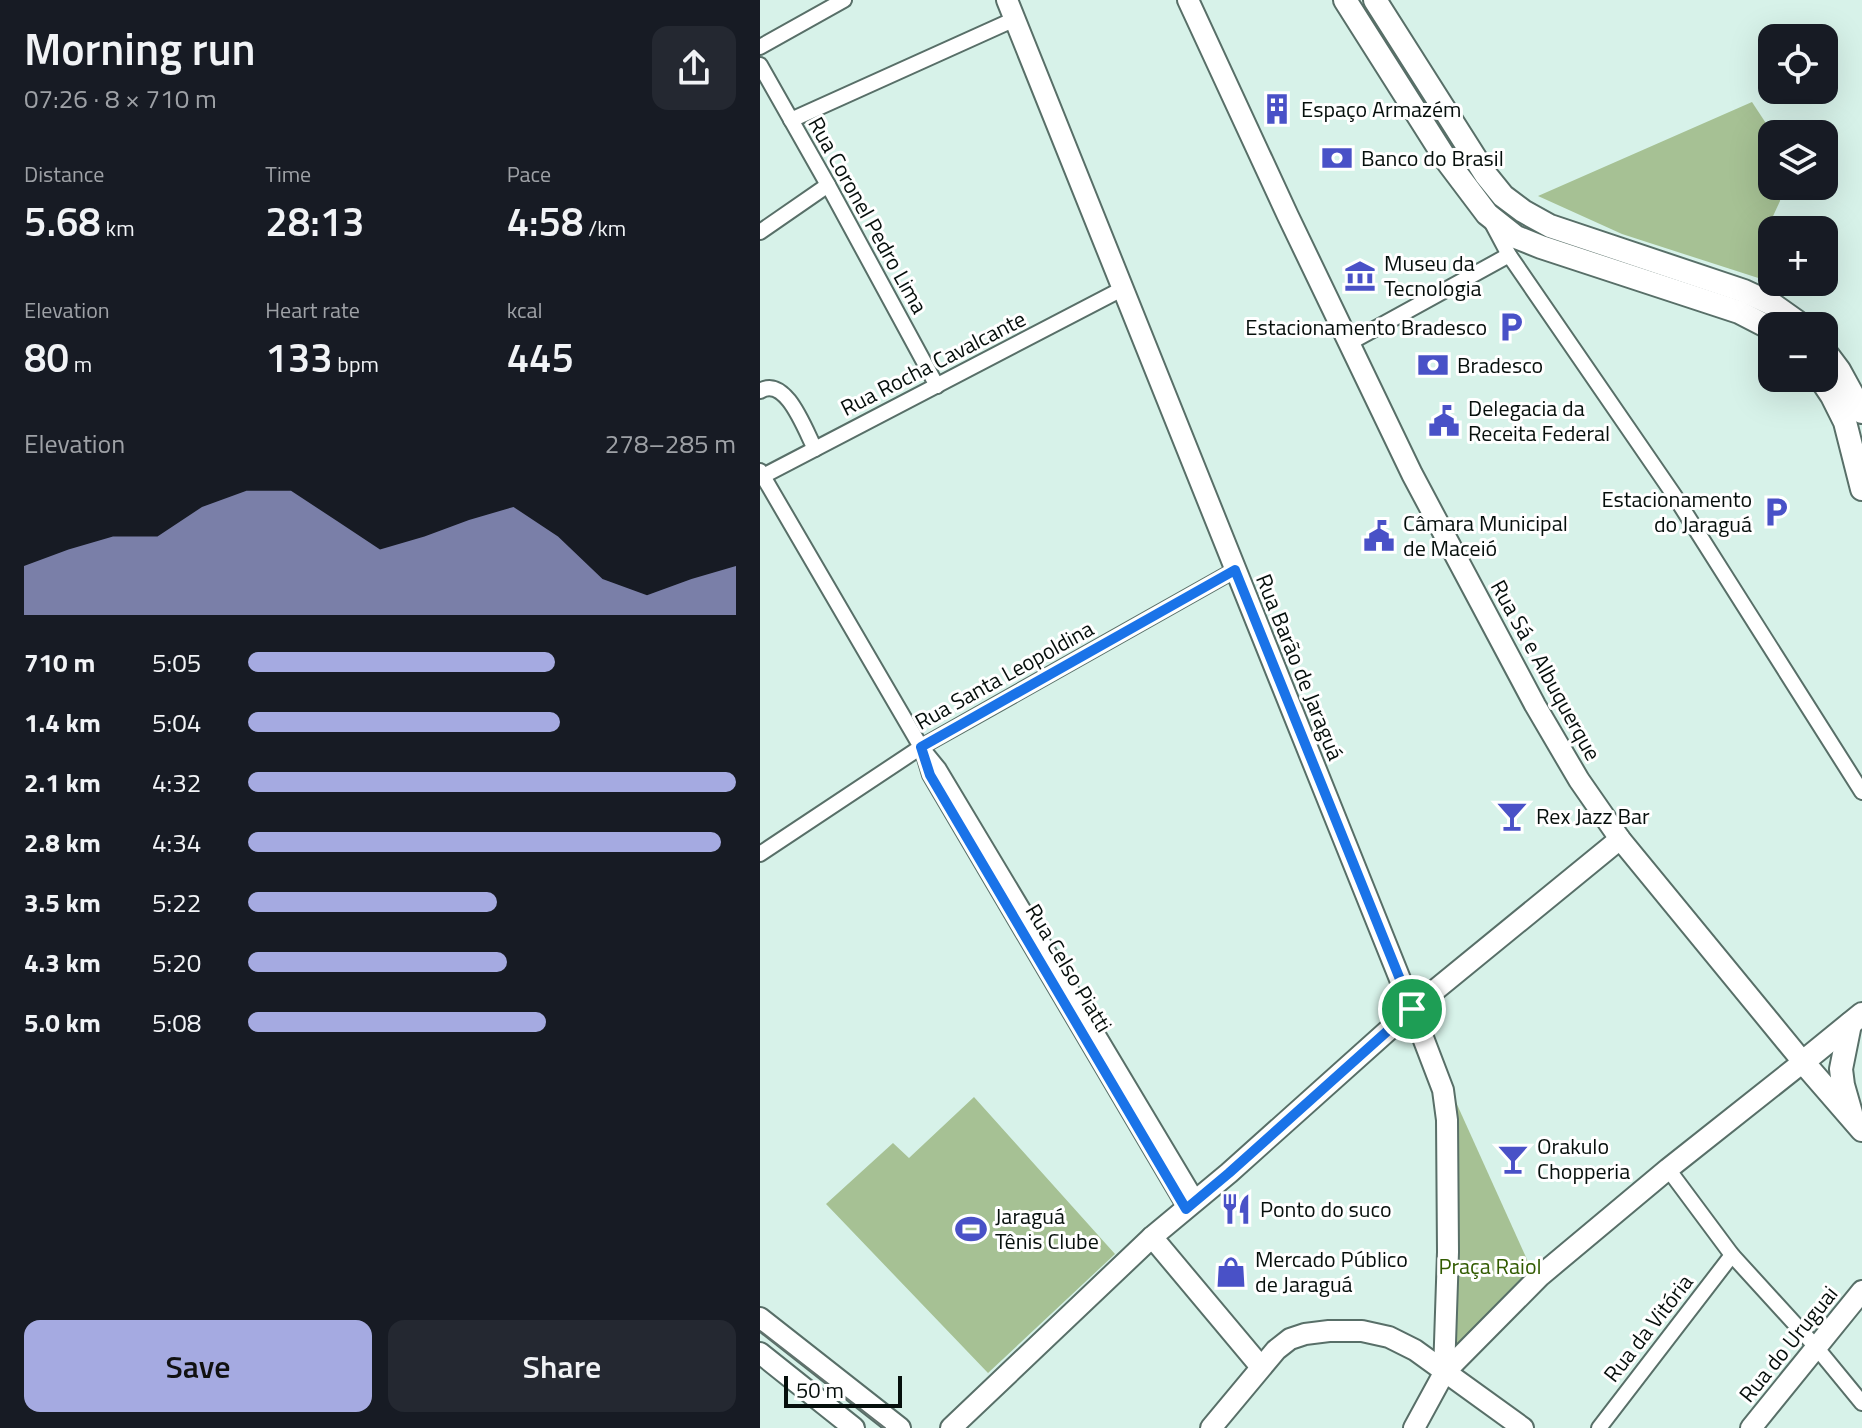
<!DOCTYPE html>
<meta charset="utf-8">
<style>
:root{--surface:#171b24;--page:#242831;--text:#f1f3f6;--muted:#9ea1a6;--accent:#a5aae1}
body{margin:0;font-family:"Titillium Web",sans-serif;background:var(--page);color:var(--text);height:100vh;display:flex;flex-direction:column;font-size:30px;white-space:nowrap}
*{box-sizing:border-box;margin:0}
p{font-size:26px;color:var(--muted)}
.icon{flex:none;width:44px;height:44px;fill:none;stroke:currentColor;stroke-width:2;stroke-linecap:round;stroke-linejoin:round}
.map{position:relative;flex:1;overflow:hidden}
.sheet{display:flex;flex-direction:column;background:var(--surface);width:760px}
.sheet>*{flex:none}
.tools{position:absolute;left:998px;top:24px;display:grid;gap:16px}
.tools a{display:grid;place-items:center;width:80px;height:80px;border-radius:16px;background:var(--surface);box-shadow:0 8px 32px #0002;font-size:40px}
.scale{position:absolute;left:24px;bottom:20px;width:118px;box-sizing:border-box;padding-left:8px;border:4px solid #060f0c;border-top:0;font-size:22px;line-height:28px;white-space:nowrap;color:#060f0c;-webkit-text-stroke:6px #fff;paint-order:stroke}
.pin{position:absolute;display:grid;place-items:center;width:68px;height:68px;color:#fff;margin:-34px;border:4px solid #fff;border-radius:50%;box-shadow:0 2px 8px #0007}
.round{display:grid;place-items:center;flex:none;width:84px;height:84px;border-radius:16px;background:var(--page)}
.head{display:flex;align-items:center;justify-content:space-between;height:136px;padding:0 24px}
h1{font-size:44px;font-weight:600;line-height:60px}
.stats{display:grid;grid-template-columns:repeat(3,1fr);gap:12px;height:136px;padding:8px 24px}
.stats div{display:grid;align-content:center}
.stats b{font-size:40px;font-weight:600}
.stats small{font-size:22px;font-weight:400}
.stats p{font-size:22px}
.chart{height:224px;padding:16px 24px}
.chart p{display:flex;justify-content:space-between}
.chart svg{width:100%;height:144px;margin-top:8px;fill:var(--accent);opacity:.7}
.cta{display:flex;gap:16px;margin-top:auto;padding:16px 24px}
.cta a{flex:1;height:92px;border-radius:16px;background:var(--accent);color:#111;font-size:32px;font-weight:600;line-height:92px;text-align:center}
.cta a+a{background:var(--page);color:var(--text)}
ul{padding:0 24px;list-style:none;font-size:26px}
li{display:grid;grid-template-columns:128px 96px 1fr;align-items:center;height:60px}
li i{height:20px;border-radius:10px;background:var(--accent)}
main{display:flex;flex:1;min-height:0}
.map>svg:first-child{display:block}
</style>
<main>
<section class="sheet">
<div class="head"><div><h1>Morning run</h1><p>07:26 · 8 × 710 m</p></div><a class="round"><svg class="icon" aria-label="share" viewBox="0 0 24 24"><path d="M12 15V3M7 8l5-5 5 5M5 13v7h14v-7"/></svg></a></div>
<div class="stats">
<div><p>Distance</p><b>5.68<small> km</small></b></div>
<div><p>Time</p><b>28:13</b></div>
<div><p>Pace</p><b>4:58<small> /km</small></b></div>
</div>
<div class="stats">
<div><p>Elevation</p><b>80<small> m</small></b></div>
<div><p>Heart rate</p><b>133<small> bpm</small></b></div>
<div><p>kcal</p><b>445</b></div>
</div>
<div class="chart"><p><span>Elevation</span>278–285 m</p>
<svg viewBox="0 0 160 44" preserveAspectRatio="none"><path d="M0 44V29L10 24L20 20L30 20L40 11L50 6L60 6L70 15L80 24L90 20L100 15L110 11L120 20L130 33L140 38L150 33L160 29V44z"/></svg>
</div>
<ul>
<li><b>710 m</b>5:05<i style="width:63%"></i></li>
<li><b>1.4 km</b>5:04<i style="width:64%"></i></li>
<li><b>2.1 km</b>4:32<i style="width:100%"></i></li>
<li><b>2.8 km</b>4:34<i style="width:97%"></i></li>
<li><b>3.5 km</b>5:22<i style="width:51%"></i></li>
<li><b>4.3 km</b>5:20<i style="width:53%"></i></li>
<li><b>5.0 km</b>5:08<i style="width:61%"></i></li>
</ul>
<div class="cta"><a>Save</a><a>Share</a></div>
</section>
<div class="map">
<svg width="1102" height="1428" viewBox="0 0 1102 1428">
<rect width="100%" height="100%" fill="#d7f2e9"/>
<g fill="#a6c194">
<path d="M992 102 1013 134 1012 186H1022L1020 201 1008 227 1012 282H1024L1029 288 862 234 778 196Z"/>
<path d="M214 1097 355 1254 228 1373 66 1204 133 1143 149 1158Z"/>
<path d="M695 1100 774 1275 693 1352Z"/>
</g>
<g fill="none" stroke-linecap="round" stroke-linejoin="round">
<defs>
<g id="street">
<path d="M0 47 84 0"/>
<path d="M0 65 68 185 177 386"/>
<path d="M31 120 255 19"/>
<path d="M733 225 749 255 914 495 1102 792"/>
<path d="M0 232 68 185"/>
<path d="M589 343 749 255"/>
<path d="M0 391C26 375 45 430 55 449"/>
<path d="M0 471 161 747 179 769 437 1200"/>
<path d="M3 476 362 289"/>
<path d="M164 755 170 775 426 1209"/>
<path d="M0 854 161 747 475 570"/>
<path d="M908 1169 972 1255 1056 1347 1102 1403"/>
<path d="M839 1428 972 1255"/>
</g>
<g id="secondary">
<path d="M247 0 652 1009 683 1090 687 1120 688 1252 684 1373"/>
<path d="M428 0 528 216 652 474 775 705 819 780 860 839 1043 1062 908 1169 780 1276 684 1373 654 1428"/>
<path d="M392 1237 501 1367"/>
<path d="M0 1318 140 1428"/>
<path d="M0 1353 94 1428"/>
<path d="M191 1428 392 1237 469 1173 652 1009 860 839"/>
<path d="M451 1428 516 1350 530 1339 545 1334 569 1331H602L629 1337 655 1350 763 1428"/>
<path d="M991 1428 1102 1291"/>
</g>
<g id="primary">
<path d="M585 0 687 161 727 214 756 237 781 247 979 312 1012 329"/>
<path d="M615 0 726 175 743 196 763 211 790 226 984 291 1012 304 1043 326"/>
<path d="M1064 350 1079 370 1102 412"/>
<path d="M1060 378 1072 396 1085 422 1102 489"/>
<path d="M1102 1014 1043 1062 1102 1130"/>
<path d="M1090 1024 1081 1069 1083 1085 1091 1113"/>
</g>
</defs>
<use href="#street" stroke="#586f68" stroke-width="18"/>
<use href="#secondary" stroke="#586f68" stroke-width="24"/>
<use href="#primary" stroke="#586f68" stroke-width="26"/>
<use href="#street" stroke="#fff" stroke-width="14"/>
<use href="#secondary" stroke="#fff" stroke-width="20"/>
<use href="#primary" stroke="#fff" stroke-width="22"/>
<path stroke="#61726d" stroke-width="2" d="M0 1331 125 1428"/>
</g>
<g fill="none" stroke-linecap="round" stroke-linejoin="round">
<defs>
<path id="route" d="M475 570 652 1009 469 1173 426 1209 170 775 161 747Z"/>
</defs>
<use href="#route" stroke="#fff" stroke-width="16"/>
<use href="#route" stroke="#1a73e8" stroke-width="10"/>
</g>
<defs>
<symbol id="building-bare" viewBox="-9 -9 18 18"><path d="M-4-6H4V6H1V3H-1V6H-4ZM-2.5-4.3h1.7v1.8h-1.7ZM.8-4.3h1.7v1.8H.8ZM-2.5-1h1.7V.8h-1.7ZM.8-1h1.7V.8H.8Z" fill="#4951c7" stroke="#fff" stroke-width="2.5" paint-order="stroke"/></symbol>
<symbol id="bank-bare" viewBox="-9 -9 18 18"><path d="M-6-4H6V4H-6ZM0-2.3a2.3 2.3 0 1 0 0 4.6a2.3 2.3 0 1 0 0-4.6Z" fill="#4951c7" stroke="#fff" stroke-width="2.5" paint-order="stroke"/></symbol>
<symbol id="museum-bare" viewBox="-9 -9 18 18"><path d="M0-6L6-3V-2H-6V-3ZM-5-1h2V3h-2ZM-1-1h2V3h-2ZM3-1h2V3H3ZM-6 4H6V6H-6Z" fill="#4951c7" stroke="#fff" stroke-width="2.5" paint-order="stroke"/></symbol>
<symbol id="parking-bare" viewBox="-9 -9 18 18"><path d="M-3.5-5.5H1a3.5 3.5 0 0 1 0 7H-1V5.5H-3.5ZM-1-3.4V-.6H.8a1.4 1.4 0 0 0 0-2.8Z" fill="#4951c7" stroke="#fff" stroke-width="2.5" paint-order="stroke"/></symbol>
<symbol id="civic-bare" viewBox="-9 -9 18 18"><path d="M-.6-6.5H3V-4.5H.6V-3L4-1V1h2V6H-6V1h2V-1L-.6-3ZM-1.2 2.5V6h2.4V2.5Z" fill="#4951c7" stroke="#fff" stroke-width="2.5" paint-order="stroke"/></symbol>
<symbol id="bar-bare" viewBox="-9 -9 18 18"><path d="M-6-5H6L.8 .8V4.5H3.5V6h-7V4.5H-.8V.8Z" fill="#4951c7" stroke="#fff" stroke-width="2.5" paint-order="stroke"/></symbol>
<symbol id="restaurant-bare" viewBox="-9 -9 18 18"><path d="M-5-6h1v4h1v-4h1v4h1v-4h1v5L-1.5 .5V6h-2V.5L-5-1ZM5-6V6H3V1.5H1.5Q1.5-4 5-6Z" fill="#4951c7" stroke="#fff" stroke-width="2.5" paint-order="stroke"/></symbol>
<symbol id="stadium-bare" viewBox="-9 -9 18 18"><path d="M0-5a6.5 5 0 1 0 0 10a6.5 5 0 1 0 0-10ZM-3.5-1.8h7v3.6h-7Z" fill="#4951c7" stroke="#fff" stroke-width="2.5" paint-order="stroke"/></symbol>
<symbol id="shop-bare" viewBox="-9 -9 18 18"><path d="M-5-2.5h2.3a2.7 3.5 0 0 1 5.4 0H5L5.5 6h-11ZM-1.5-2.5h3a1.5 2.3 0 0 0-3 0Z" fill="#4951c7" stroke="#fff" stroke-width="2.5" paint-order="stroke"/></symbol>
</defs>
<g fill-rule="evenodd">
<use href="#building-bare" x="495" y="87" width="44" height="44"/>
<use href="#bank-bare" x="555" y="136" width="44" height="44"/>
<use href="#museum-bare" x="578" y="254" width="44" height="44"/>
<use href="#parking-bare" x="729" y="305" width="44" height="44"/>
<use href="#bank-bare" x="651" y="343" width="44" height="44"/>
<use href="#civic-bare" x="662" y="399" width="44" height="44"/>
<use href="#parking-bare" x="994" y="490" width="44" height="44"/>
<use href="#civic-bare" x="597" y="514" width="44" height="44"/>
<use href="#bar-bare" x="730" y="794" width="44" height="44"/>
<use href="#bar-bare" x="731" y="1137" width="44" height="44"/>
<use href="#restaurant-bare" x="454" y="1187" width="44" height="44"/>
<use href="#stadium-bare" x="189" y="1207" width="44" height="44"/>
<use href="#shop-bare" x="449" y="1250" width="44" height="44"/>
</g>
<g text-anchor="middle" stroke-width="6" stroke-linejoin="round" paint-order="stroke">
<g font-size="22" fill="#060f0c" stroke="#fff" text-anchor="start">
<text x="541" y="117">Espaço Armazém</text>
<text x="601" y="166">Banco do Brasil</text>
<text x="624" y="271">Museu da<tspan x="624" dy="25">Tecnologia</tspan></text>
<text x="727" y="335" text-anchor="end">Estacionamento Bradesco</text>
<text x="697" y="373">Bradesco</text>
<text x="708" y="416">Delegacia da<tspan x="708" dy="25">Receita Federal</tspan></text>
<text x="992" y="507" text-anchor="end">Estacionamento<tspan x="992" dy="25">do Jaraguá</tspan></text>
<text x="643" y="531">Câmara Municipal<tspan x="643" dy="25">de Maceió</tspan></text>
<text x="776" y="824">Rex Jazz Bar</text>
<text x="777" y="1154">Orakulo<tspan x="777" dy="25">Chopperia</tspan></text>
<text x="500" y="1217">Ponto do suco</text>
<text x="235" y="1224">Jaraguá<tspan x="235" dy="25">Tênis Clube</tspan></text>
<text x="495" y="1267">Mercado Público<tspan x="495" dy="25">de Jaraguá</tspan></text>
</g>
<g font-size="22" fill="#060f0c" stroke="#fff">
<text transform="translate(108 215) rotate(61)" y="8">Rua Coronel Pedro Lima</text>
<text transform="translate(173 363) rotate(-27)" y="8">Rua Rocha Cavalcante</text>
<text transform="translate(540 667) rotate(68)" y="8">Rua Barão de Jaraguá</text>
<text transform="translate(786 670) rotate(61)" y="8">Rua Sá e Albuquerque</text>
<text transform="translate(244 675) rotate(-29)" y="8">Rua Santa Leopoldina</text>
<text transform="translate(309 968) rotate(59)" y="8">Rua Celso Piatti</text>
<text transform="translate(888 1328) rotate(-52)" y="8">Rua da Vitória</text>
<text transform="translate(1028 1344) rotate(-51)" y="8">Rua do Uruguai</text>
</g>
<g font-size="22" fill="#325b01" stroke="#fff">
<text x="730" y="1274">Praça Raiol</text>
</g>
</g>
</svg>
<div class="tools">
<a><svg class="icon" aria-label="locate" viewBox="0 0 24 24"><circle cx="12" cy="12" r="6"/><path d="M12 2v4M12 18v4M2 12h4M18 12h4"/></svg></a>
<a><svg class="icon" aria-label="layers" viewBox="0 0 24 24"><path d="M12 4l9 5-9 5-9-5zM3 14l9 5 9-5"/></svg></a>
<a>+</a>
<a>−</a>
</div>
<div class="scale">50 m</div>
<div class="pin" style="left:652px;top:1009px;background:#1e9e55"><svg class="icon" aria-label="arrive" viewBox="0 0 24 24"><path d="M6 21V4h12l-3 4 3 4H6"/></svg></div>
</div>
</main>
